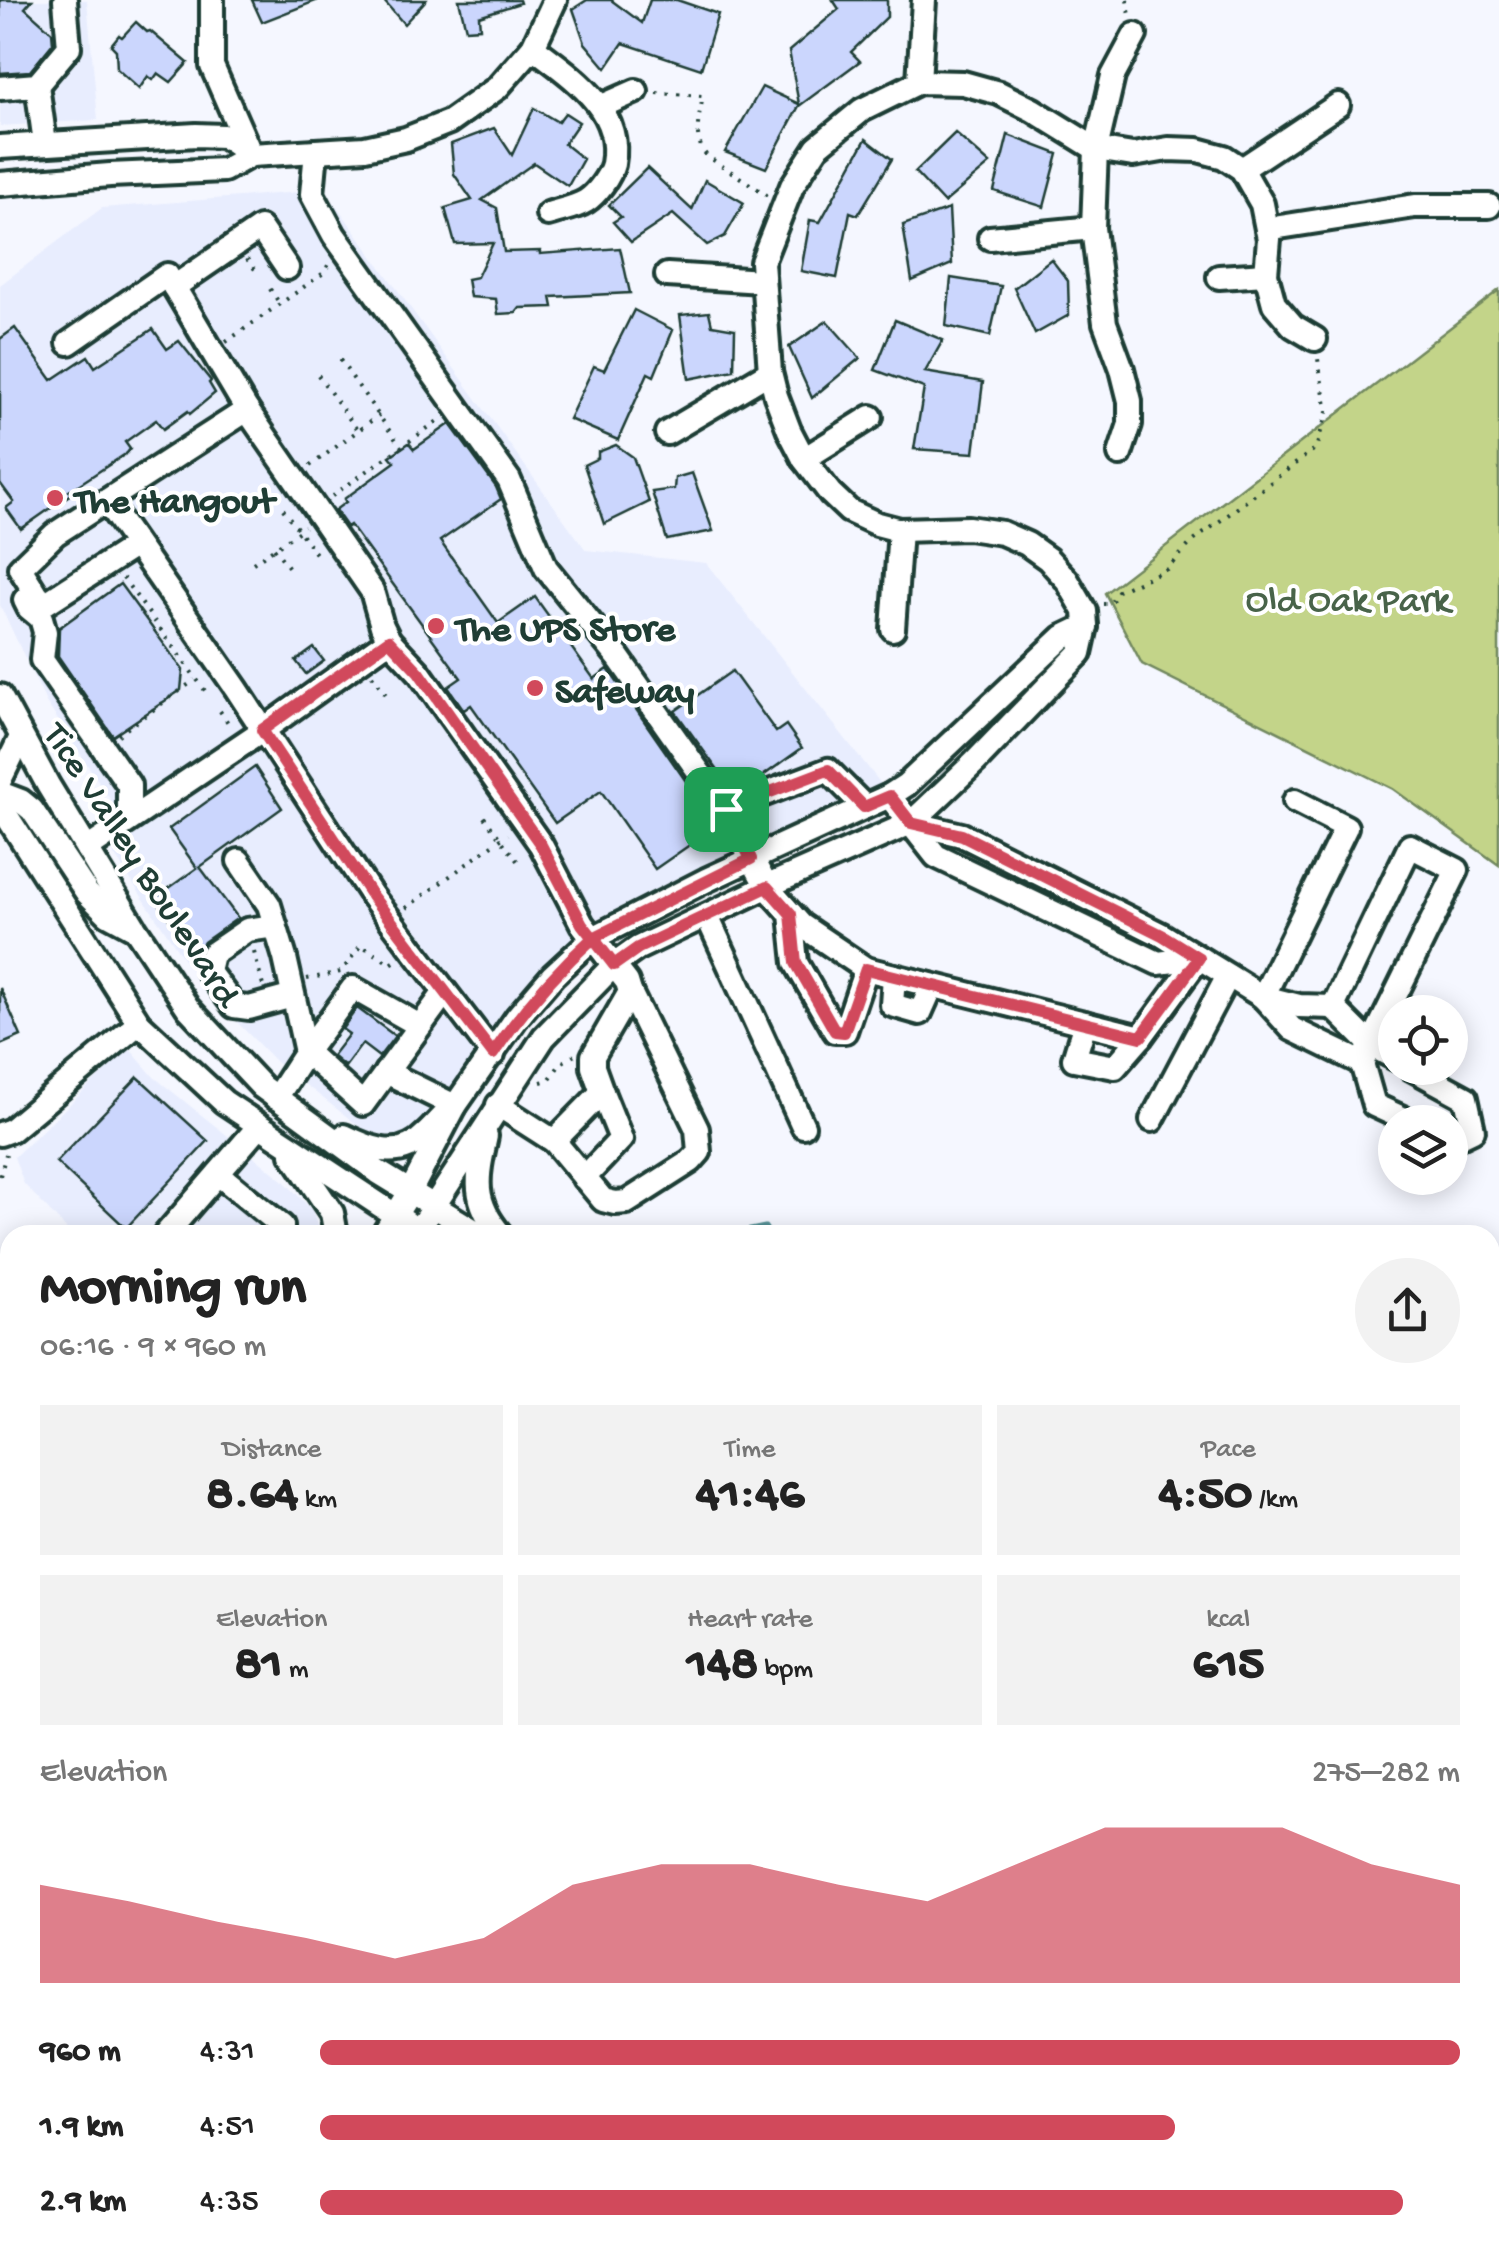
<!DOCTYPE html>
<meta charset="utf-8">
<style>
:root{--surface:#fff;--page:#f2f2f2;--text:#222;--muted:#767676;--accent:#d1495b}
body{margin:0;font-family:"Gochi Hand",sans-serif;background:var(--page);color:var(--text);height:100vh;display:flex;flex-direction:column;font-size:38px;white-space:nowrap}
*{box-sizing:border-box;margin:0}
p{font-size:32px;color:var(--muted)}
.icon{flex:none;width:55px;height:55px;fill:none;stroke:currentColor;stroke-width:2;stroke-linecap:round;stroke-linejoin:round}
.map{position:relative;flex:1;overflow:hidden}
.drawer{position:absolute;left:0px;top:1225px;width:1500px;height:1038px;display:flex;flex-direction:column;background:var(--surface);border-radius:30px 30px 0 0;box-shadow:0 5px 25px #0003}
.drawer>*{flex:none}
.tools{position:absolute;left:1378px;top:995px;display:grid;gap:20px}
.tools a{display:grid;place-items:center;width:90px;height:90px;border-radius:50%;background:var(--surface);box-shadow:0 5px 25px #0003;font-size:50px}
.pin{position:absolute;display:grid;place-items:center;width:85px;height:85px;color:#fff;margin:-42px;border-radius:20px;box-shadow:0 5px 15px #0006}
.round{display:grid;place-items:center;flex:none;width:105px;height:105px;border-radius:52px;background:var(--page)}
.head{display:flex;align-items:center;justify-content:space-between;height:170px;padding:0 40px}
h1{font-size:55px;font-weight:700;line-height:75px}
.metrics{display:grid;grid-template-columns:repeat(3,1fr);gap:15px;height:170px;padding:10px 40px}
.metrics div{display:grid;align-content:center;border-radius:0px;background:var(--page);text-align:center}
.metrics b{font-size:50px;font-weight:700}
.metrics small{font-size:28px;font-weight:400}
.metrics p{font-size:28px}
.chart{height:280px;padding:20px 40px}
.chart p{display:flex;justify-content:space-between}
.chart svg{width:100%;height:180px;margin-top:10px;fill:var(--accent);opacity:.7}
ul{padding:0 40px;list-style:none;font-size:32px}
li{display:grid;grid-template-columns:160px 120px 1fr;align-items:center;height:75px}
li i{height:25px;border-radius:12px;background:var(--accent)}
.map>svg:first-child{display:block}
</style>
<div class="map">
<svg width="1499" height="2262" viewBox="0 0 1499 2262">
<rect width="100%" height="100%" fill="#f5f7ff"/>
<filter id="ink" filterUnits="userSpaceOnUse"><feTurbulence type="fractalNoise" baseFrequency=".01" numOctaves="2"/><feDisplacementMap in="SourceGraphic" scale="20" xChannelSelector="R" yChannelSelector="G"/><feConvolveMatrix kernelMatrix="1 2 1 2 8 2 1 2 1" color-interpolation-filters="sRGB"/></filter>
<g filter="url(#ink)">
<g fill="#e8edfe">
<path d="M0 0H87L98 120 0 126Z"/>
<path d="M325 190 586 550 706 563 897 804 594 931 485 1046 410 1139 377 1140 276 1062 202 986 114 855 112 802 46 702 0 605V285L102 208Z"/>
<path d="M129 1048 154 1077 283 1180 312 1210 320 1235H72L24 1184 14 1157Z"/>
</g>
<g fill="#c3d489" stroke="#71885e" stroke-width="2.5">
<path d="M1499 290V865L1393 789 1142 664 1105 593Z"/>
<path d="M10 1299V1506L0 1512V1307Z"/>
<path d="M1499 1426V1530L1490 1527V1437Z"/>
<path d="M0 1860H10V2252L1305 2253 1301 2262H0Z"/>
</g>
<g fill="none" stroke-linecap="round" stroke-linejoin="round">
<g stroke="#559095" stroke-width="5">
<path d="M726 1235 765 1227 770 1235"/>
<path d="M0 1386 10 1378"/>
<path d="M1490 1576 1499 1578"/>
</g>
</g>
<g fill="#cbd6fd" stroke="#1f3d34" stroke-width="2.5">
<path d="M0 0H32L25 8 52 32 53 43 30 71 0 73Z"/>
<path d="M252 0H316V1L262 22Z"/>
<path d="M383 0H426L404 24Z"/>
<path d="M459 0H519L520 3 479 16 480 28 466 29Z"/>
<path d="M587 0H611L642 23 650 0H677L718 14 701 69 623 43 606 68 585 43 573 9Z"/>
<path d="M833 0H887V17L851 52 860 61 799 106 766 168 725 152 762 87 799 104 789 51 839 9Z"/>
<path d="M136 22 147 32 150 31 188 63 171 82 158 73 153 80 148 76 139 89 117 69 116 50 111 45 119 35 122 37Z"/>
<path d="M534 108 558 122 565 113 579 122 564 144 583 159 568 186 534 163 482 200 497 208 504 252 540 251V254L620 248 630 293 551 297 553 307 520 308 516 313 498 314 496 299 470 297 467 279 477 277 493 243 455 244 445 208 472 200 454 174 451 144 494 128 512 155Z"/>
<path d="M955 133 990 164 944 203 915 172Z"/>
<path d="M1008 135 1058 154 1044 207 994 191Z"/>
<path d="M866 139 892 159 858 215 850 212 837 278 801 271 810 220 820 222Z"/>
<path d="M647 168 692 210 705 180 744 203 725 236 707 245 673 214 631 242 613 222 621 217 609 205Z"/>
<path d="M949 209 952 264 912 281 903 225Z"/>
<path d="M1051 259 1068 281 1069 315 1035 334 1014 288Z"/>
<path d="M951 278 1001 286 990 336 946 326Z"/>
<path d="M634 310 673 330 654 376 648 373 618 440 569 419 594 366 604 370Z"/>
<path d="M709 312 712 325 735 329 734 370 689 379 680 315Z"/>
<path d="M895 320 943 340 925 372 983 382 974 453 914 449 924 388 875 370Z"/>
<path d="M827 321 860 358 812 398 789 347Z"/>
<path d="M15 328 52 380 88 356 95 367 153 329 167 349 179 341 211 381 209 383 215 393 190 414 188 411 163 429 156 420 125 442 130 449 127 453 69 491 71 494 21 529 6 508 14 502 0 483V339Z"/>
<path d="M450 424 496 487 501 499 440 541 498 623 535 597 594 679 608 669 717 826 655 869 601 791 555 823 471 705 464 710 448 687 461 678 350 525 347 527 335 510 346 502 344 499 395 462 390 456 409 443 414 449Z"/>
<path d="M616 445 633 457 649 502 604 524 584 465 598 458V452Z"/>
<path d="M692 473 713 531 667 540 652 492 674 489 675 478Z"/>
<path d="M120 584 183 670 181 690 113 736 58 656 59 628Z"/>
<path d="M314 648 324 661 306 674 296 661Z"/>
<path d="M732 671 776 732 786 725 802 748 753 783 732 790 675 711Z"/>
<path d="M255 767 282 808 200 867 238 918 204 942 197 952 182 930 178 933 155 898 197 868 169 829Z"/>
<path d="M0 988 21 1036 0 1045Z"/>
<path d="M357 1008 395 1036 379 1057 362 1044 345 1067 332 1056 349 1034 342 1029Z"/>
<path d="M138 1077 208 1141 126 1228 56 1162Z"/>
</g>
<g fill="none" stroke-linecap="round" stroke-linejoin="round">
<defs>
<g id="minor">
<path d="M212 0V66L251 155"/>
<path d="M533 47C572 77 623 109 613 164 610 176 597 194 586 201 575 208 559 210 548 214"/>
<path d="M919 82 924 0"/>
<path d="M37 85 45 143"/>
<path d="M0 88 37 85 69 47 65 0"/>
<path d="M602 106 636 91"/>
<path d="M0 147 196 135 223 136 251 155"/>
<path d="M316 151 312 194 334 235 509 480 546 568 618 657 725 809 767 887 801 925 866 969 1141 1037"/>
<path d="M1242 169 1338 105"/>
<path d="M0 184 110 175 224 170 251 155 365 148 406 139 449 122 497 88 533 47 555 0"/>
<path d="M1267 229 1415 206H1489"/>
<path d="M990 238 1093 228"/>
<path d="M667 275 762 281"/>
<path d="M1219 277 1266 274"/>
<path d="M174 287 260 228 287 268"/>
<path d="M69 343 167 275 247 410 372 591 382 626 389 640 419 672 541 845 582 924 627 982 630 992 593 1056V1067L602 1092"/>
<path d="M667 433 770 372"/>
<path d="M1120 454 1130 424V401L1122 369 1105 323 1093 228 1096 149 1113 76 1135 35"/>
<path d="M804 459 871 417"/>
<path d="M106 501 236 688 372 896 493 1054"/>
<path d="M136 545 43 605 20 568 55 534 247 410"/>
<path d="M25 600 29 608 41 618 45 632 42 660 129 785V820"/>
<path d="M893 629 900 530"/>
<path d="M0 696 48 785 135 928 188 1008 262 1087 378 1172 481 1235"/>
<path d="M0 780 21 737"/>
<path d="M0 793 21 801 32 810 87 893 108 914 132 927"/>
<path d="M889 796 936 856 1158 963 1199 958"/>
<path d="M0 802 5 813 139 1023 224 1102 407 1223"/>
<path d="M725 809 828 770 865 807"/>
<path d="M911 823 962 835 1162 935 1263 997 1292 1029 1362 1063 1374 1105 1411 1122"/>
<path d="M87 849 262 731 389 640"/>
<path d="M239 861 269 905 285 958 306 1052 276 1098"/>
<path d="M791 914 796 963 835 1031H845L866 969"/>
<path d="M707 916 803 1126"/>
<path d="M275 926 247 930 212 954 208 971 234 1006 249 1008 293 996"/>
<path d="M894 976 892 1005 920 1013 932 986"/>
<path d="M1263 997 1299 1006 1333 1007 1410 846 1457 870 1362 1063"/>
<path d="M1263 997 1346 827 1295 801"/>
<path d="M1333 1007 1371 1045 1395 1058"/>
<path d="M1085 1023 1074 1059 1115 1067 1141 1037 1199 958"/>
<path d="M420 1026 353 988 306 1052 363 1104 445 992"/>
<path d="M1411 1068 1466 1098 1473 1130 1450 1141"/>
<path d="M498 1105 554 1141"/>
<path d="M1152 1120 1228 976"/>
<path d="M0 1134 11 1130 139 1023"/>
<path d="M344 1136C373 1150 400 1161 426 1134 436 1125 444 1114 455 1106L386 1072"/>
<path d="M486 1136C477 1177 471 1200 501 1235"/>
<path d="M292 1154 332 1213 336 1235"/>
<path d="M218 1174 282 1226V1235"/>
<path d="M584 1178 621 1139 602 1092 554 1141 603 1200 615 1203 627 1202 691 1161 699 1152 697 1129 630 992"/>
<path d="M165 1235 259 1126"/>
<path d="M383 1235 410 1192 455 1106 517 1017 553 975 593 938 706 880 889 796 906 785 1063 637 1086 626"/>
<path d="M415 1235 544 1037 614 965 638 948 779 881 911 823 975 762 1080 653 1086 626 1085 611 1067 580 1048 559 1027 544 1002 533 968 528 900 530 877 524 849 511 830 493 804 459 789 430 776 396 770 372 762 262 792 186 817 147 862 110 919 82 963 83 999 93 1033 110 1096 149 1133 155 1168 149 1198 150 1224 157 1242 169 1262 204 1269 239 1266 274 1274 304 1293 326 1315 339"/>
<path d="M0 1461 10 1455"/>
<path d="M0 1528 10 1523"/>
<path d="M0 1569 10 1564"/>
<path d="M1490 1853 1499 1835"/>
<path d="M1490 2008 1499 2022"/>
</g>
</defs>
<use href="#minor" stroke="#1f3d34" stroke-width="30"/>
<g stroke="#1f3d34" stroke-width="4" stroke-dasharray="2.5 8" stroke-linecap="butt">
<path d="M1127 0 1130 15"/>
<path d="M657 93 703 96C699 118 692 138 707 156L767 195"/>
<path d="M247 259 256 271"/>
<path d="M270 289 280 304"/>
<path d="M226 342 325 272 329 263"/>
<path d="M340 360 401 447"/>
<path d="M318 375 358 431"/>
<path d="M310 466 379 415"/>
<path d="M332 496 442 418"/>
<path d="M283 509 317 555"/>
<path d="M274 548 293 573"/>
<path d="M253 563 305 527"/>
<path d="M123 578 206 692"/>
<path d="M1103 604H1110L1118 591 1167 569 1191 543 1316 448 1327 412 1318 359"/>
<path d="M372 675 387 696"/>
<path d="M220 711 231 727"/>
<path d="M118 735 195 680"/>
<path d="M484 817 518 862"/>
<path d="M406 908 508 834"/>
<path d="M254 952 263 986"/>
<path d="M307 979 341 972 361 945 391 964 397 960"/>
<path d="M541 1082 549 1080 561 1063 575 1055"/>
<path d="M0 1176 6 1154"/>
<path d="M412 2252 419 2262"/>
<path d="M388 2262 391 2252"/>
</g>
<use href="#minor" stroke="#fff" stroke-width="22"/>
</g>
</g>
<g fill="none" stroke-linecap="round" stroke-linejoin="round" filter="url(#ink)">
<defs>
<path id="route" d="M726 809 751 859 593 938 582 924 541 845 419 672 389 640 262 730 372 896 493 1054C523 1009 553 974 593 938L614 965 638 948 767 887 791 914 796 963 835 1031 844 1032 866 969 1141 1037 1199 958 1162 935 962 835 911 823 890 796 864 807 828 770 726 809"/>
</defs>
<use href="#route" stroke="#fff" stroke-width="20"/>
<use href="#route" stroke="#d1495b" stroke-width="12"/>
</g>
<g fill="#d1495b" stroke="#fff" stroke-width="4">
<circle cx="55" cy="498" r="10"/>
<circle cx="436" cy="626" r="10"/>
<circle cx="535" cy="688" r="10"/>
</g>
<g text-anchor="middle" stroke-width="8" stroke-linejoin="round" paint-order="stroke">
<g font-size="38" font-weight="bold" fill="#1f3d34" stroke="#fff" text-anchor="start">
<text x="75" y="511">The Hangout</text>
<text x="456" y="639">The UPS Store</text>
<text x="555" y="701">Safeway</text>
</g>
<g font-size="38" fill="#486349" stroke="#fff">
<text x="1348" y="610">Old Oak Park</text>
</g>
<g font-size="38" fill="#1f3d34" stroke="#fff">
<text transform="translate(144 863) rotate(57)" y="13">Tice Valley Boulevard</text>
</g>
</g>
</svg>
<div class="tools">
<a><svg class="icon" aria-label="locate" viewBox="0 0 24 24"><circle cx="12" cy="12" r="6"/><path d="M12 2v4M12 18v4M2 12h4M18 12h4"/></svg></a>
<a><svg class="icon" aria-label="layers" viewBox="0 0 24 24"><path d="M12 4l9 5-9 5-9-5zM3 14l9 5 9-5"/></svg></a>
</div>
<div class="pin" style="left:726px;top:809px;background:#1e9e55"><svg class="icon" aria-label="arrive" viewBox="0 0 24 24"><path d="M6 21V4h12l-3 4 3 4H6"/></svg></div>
<section class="drawer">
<div class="head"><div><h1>Morning run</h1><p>06:16 · 9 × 960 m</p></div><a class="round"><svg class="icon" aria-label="share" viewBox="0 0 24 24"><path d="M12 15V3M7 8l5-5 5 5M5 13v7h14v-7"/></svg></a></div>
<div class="metrics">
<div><p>Distance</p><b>8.64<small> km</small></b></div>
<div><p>Time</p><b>41:46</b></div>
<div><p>Pace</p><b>4:50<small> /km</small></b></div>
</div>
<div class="metrics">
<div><p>Elevation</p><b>81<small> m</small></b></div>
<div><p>Heart rate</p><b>148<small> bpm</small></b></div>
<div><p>kcal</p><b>615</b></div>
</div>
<div class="chart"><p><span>Elevation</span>275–282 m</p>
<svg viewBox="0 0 160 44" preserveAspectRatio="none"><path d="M0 44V20L10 24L20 29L30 33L40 38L50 33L60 20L70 15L80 15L90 20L100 24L110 15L120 6L130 6L140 6L150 15L160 20V44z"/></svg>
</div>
<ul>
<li><b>960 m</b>4:31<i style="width:100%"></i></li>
<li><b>1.9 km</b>4:51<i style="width:75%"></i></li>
<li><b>2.9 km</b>4:35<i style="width:95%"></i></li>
</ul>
</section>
</div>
